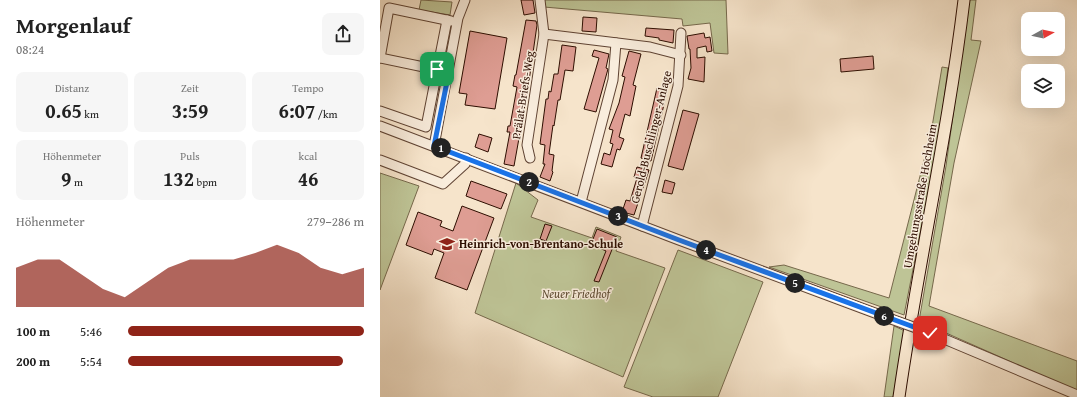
<!DOCTYPE html>
<html lang="de">
<meta charset="utf-8">
<style>
:root{--surface:#fff;--page:#f6f6f6;--text:#222;--muted:#767676;--accent:#8f2418}
body{margin:0;font-family:"Gentium Book Plus",serif;background:var(--page);color:var(--text);height:100vh;display:flex;flex-direction:column;font-size:15px;white-space:nowrap}
*{box-sizing:border-box;margin:0}
p{font-size:13px;color:var(--muted)}
.icon{flex:none;width:22px;height:22px;fill:none;stroke:currentColor;stroke-width:2;stroke-linecap:round;stroke-linejoin:round}
.map{position:relative;flex:1;overflow:hidden}
.drawer{display:flex;flex-direction:column;background:var(--surface);width:380px}
.drawer>*{flex:none}
.needle{width:26px;rotate:82deg}
.tools{position:absolute;left:641px;top:12px;display:grid;gap:8px}
.tools a{display:grid;place-items:center;width:44px;height:44px;border-radius:8px;background:var(--surface);box-shadow:0 4px 16px #0002;font-size:20px}
.pin{position:absolute;display:grid;place-items:center;width:34px;height:34px;color:#fff;margin:-17px;border-radius:8px;box-shadow:0 2px 6px #0006}
.km{position:absolute;width:20px;height:20px;margin:-10px;border-radius:50%;background:#222;color:#fff;font-size:11px;line-height:20px;text-align:center}
.round{display:grid;place-items:center;flex:none;width:42px;height:42px;border-radius:8px;background:var(--page)}
.overview{display:flex;align-items:center;justify-content:space-between;height:68px;padding:0 16px}
h1{font-size:22px;font-weight:700;line-height:30px}
.metrics{display:grid;grid-template-columns:repeat(3,1fr);gap:6px;height:68px;padding:4px 16px}
.metrics div{display:grid;align-content:center;border-radius:8px;background:var(--page);text-align:center}
.metrics b{font-size:20px;font-weight:700}
.metrics small{font-size:11px;font-weight:400}
.metrics p{font-size:11px}
.chart{height:112px;padding:8px 16px}
.chart p{display:flex;justify-content:space-between}
.chart svg{width:100%;height:72px;margin-top:4px;fill:var(--accent);opacity:.7}
ul{padding:0 16px;list-style:none;font-size:13px}
li{display:grid;grid-template-columns:64px 48px 1fr;align-items:center;height:30px}
li i{height:10px;border-radius:5px;background:var(--accent)}
main{display:flex;flex:1;min-height:0}
.map>svg:first-child{display:block}
</style>
<main>
<section class="drawer">
<div class="overview"><div><h1>Morgenlauf</h1><p>08:24</p></div><a class="round"><svg class="icon" aria-label="share" viewBox="0 0 24 24"><path d="M12 15V3M7 8l5-5 5 5M5 13v7h14v-7"/></svg></a></div>
<div class="metrics">
<div><p>Distanz</p><b>0.65<small> km</small></b></div>
<div><p>Zeit</p><b>3:59</b></div>
<div><p>Tempo</p><b>6:07<small> /km</small></b></div>
</div>
<div class="metrics">
<div><p>Höhenmeter</p><b>9<small> m</small></b></div>
<div><p>Puls</p><b>132<small> bpm</small></b></div>
<div><p>kcal</p><b>46</b></div>
</div>
<div class="chart"><p><span>Höhenmeter</span>279–286 m</p>
<svg viewBox="0 0 160 44" preserveAspectRatio="none"><path d="M0 44V20L10 15L20 15L30 24L40 33L50 38L60 29L70 20L80 15L90 15L100 15L110 11L120 6L130 11L140 20L150 24L160 20V44z"/></svg>
</div>
<ul>
<li><b>100 m</b>5:46<i style="width:100%"></i></li>
<li><b>200 m</b>5:54<i style="width:91%"></i></li>
</ul>
</section>
<div class="map">
<svg width="697" height="397" viewBox="0 0 697 397">
<rect width="100%" height="100%" fill="#f6e4cb"/>
<filter id="stains"><feTurbulence type="fractalNoise" baseFrequency=".005" numOctaves="4"/><feColorMatrix values="0 0 0 0 .2 0 0 0 0 .09 0 0 0 0 .02 0 0 0 .5 -.17"/></filter>
<radialGradient id="worn" r=".72"><stop offset=".6" stop-color="#630" stop-opacity="0"/><stop offset="1" stop-color="#630" stop-opacity=".3"/></radialGradient>
<g fill="#bec496" stroke="#76684b">
<path d="M41 0 72 2 70 15 39 10Z"/>
<path d="M163 0H346L348 54 334 53 330 23 303 26 302 19 164 7Z"/>
<path d="M589 0H596L591 40 601 41 574 163 549 306 697 361V391L539 321 566 166Z"/>
<path d="M562 67 568 68 559 138 524 315 389 267 404 265 509 298 551 133Z"/>
<path d="M0 173 39 186 0 290Z"/>
<path d="M136 183 158 200 151 217 212 238 216 227 241 237 236 251 285 268 243 377 95 313Z"/>
<path d="M298 250 383 282 338 397H273L244 387Z"/>
<path d="M514 326 525 331 515 397H504Z"/>
</g>
<g fill="#de9d93" stroke="#2d0d00">
<path d="M141 0H153L155 13 144 15Z"/>
<path d="M203 17 217 18 216 32 202 31Z"/>
<path d="M146 20 156 21 157 25 148 88 134 166 124 164 130 132H127L128 126H130L137 87 133 86 135 75H136Z"/>
<path d="M266 28 294 30 293 43 279 40V38L265 36Z"/>
<path d="M90 31 127 38 115 109 85 105 87 94 79 93Z"/>
<path d="M324 33 325 38 330 37 332 51 327 52 326 46 317 48V58L325 57 324 82 308 79 311 68 310 49H309L307 36Z"/>
<path d="M182 45 196 47 193 71 185 70 180 100H178L174 126 173 125 169 154 174 155 172 171 173 172 170 181 160 177 165 164H163L165 145 160 144 166 99H168L169 91 171 92 174 74H178Z"/>
<path d="M214 50 229 54 226 68 228 69 216 112 204 109 219 58 212 56Z"/>
<path d="M249 51 261 54 253 85 256 86 250 116 245 114 239 137 244 139 240 150 237 149 232 167 221 164 224 153 230 155 233 144 230 143 233 130 229 129 239 103 245 77 242 76Z"/>
<path d="M493 56 494 69 461 72 460 59Z"/>
<path d="M277 88 287 91 271 161 261 158Z"/>
<path d="M303 110 319 114 303 170 288 166Z"/>
<path d="M99 134 112 138 108 152 95 147Z"/>
<path d="M257 167 269 170 254 215 242 212 246 200 250 201 257 178 254 177Z"/>
<path d="M285 180 295 183 292 194 282 192Z"/>
<path d="M91 181 127 194 121 209 86 196Z"/>
<path d="M82 206 114 218 87 290 55 278 64 253 54 249 52 255 26 245 38 212 62 221 60 226 73 231Z"/>
<path d="M165 224 172 226 166 241 160 239Z"/>
<path d="M217 229 237 237 219 282 214 281 226 251 211 244Z"/>
</g>
<g fill="none" stroke-linecap="round" stroke-linejoin="round">
<defs>
<g id="minor">
<path d="M164 34 270 47 301 55"/>
<path d="M0 58 9 8 71 21"/>
<path d="M0 58 63 71"/>
<path d="M0 111 46 127 67 20"/>
<path d="M0 126 299 240 511 319"/>
<path d="M54 146 78 18 85 0"/>
<path d="M150 158 147 145 164 34 160 0"/>
<path d="M0 160 63 184 85 164 86 158"/>
<path d="M201 202 233 80 236 43"/>
<path d="M262 226 298 86 301 33"/>
<path d="M550 333 697 395"/>
</g>
<path id="major" d="M519 397C538 264 568 133 584 0"/>
</defs>
<use href="#minor" stroke="#5f4333" stroke-width="11"/>
<use href="#major" stroke="#2d0d00" stroke-width="13"/>
<use href="#minor" stroke="#f9eddd" stroke-width="9"/>
<use href="#major" stroke="#f6e4cb" stroke-width="11"/>
<defs>
<path id="minor-bridge" d="M511 319 550 333"/>
</defs>
<use href="#minor-bridge" stroke="#5f4333" stroke-width="11" stroke-linecap="butt"/>
<use href="#minor-bridge" stroke="#f9eddd" stroke-width="9"/>
</g>
<g fill="none" stroke-linecap="round" stroke-linejoin="round">
<defs>
<path id="route" d="M57 69 69 72 54 146 299 240 550 333"/>
</defs>
<use href="#route" stroke="#fff" stroke-width="8"/>
<use href="#route" stroke="#1a73e8" stroke-width="5"/>
</g>
<defs>
<symbol id="school-bare" viewBox="-9 -9 18 18"><path d="M0-5L7-2L0 1L-7-2ZM-4 1L0 2.5L4 1V4Q0 6-4 4Z" fill="#8f2418" stroke="#f9eddd" stroke-width="2.5" paint-order="stroke"/></symbol>
</defs>
<g fill-rule="evenodd">
<use href="#school-bare" x="56" y="233" width="22" height="22"/>
</g>
<g text-anchor="middle" stroke-width="3" stroke-linejoin="round" paint-order="stroke">
<g font-size="12" fill="#2d0d00" stroke="#f9eddd">
<text transform="translate(143 95) rotate(-81)" y="4">Prälat-Briefs-Weg</text>
<text transform="translate(271 137) rotate(-76)" y="4">Gerold-Buschlinger-Anlage</text>
<text transform="translate(540 196) rotate(-80)" y="4">Umgehungsstraße Hochheim</text>
</g>
<g font-size="12" font-weight="bold" fill="#2d0d00" stroke="#f9eddd" text-anchor="start">
<text x="79" y="248">Heinrich-von-Brentano-Schule</text>
</g>
<g font-size="12" font-style="italic" fill="#604d34" stroke="#f9eddd">
<text x="196" y="298">Neuer Friedhof</text>
</g>
</g>
<rect width="100%" height="100%" filter="url(#stains)"/>
<rect width="100%" height="100%" fill="url(#worn)"/>
</svg>
<div class="tools">
<a><svg class="needle" viewBox="-14 -14 28 28"><path d="M0-13l5 13h-10z" fill="#e53935"/><path d="M0 13l5-13h-10z" fill="#767676"/></svg></a>
<a><svg class="icon" aria-label="layers" viewBox="0 0 24 24"><path d="M12 4l9 5-9 5-9-5zM3 14l9 5 9-5"/></svg></a>
</div>
<div class="pin" style="left:57px;top:69px;background:#1e9e55"><svg class="icon" aria-label="arrive" viewBox="0 0 24 24"><path d="M6 21V4h12l-3 4 3 4H6"/></svg></div>
<div class="pin" style="left:550px;top:333px;background:#d93025"><svg class="icon" aria-label="check" viewBox="0 0 24 24"><path d="M5 12l5 5 9-10"/></svg></div>
<b class="km" style="left:61px;top:148px">1</b>
<b class="km" style="left:149px;top:182px">2</b>
<b class="km" style="left:238px;top:216px">3</b>
<b class="km" style="left:326px;top:250px">4</b>
<b class="km" style="left:415px;top:283px">5</b>
<b class="km" style="left:504px;top:316px">6</b>
</div>
</main>
